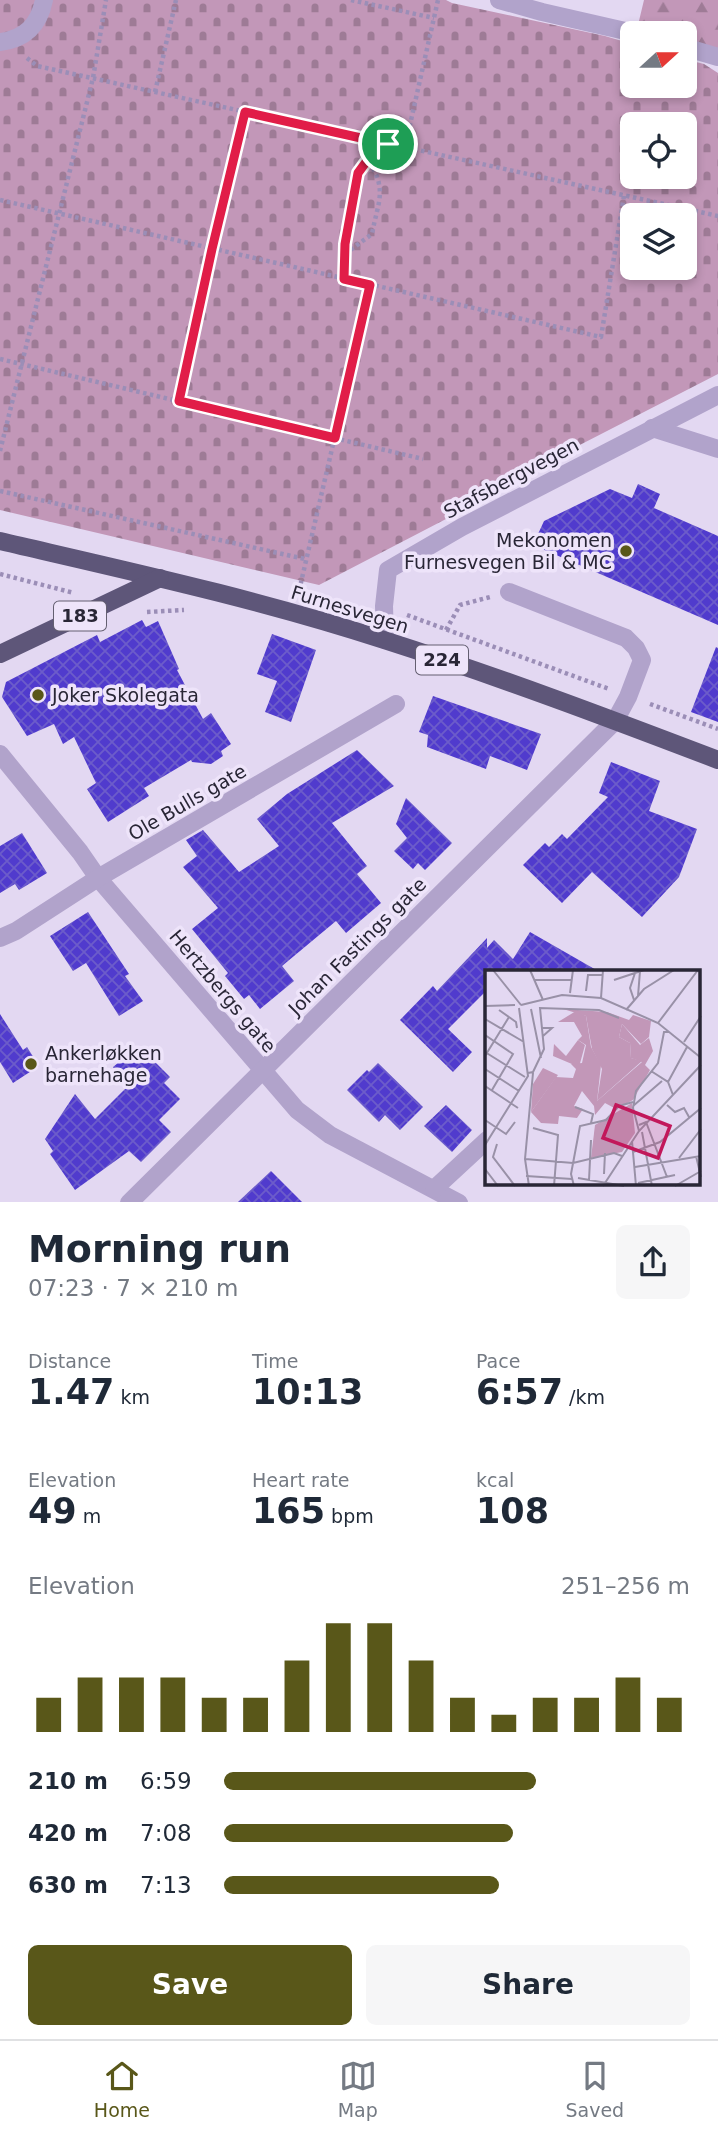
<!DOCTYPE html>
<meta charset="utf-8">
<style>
:root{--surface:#fff;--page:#f6f6f7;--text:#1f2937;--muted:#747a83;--line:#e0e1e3;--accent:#595719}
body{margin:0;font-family:"DejaVu Sans",sans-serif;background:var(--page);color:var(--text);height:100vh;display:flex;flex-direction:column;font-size:26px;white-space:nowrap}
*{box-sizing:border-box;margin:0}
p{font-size:23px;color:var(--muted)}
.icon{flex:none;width:38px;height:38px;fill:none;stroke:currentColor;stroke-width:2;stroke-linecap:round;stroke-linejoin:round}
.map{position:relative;height:1202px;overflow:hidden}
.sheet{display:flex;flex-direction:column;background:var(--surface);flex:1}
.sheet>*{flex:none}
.needle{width:46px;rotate:69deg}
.tools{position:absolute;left:620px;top:21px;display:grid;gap:14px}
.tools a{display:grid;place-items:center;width:77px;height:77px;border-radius:10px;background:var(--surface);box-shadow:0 4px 10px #0003;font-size:35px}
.pin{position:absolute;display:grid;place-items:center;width:60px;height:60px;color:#fff;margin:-30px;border:4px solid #fff;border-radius:50%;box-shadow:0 2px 7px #0007}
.round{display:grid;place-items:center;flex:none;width:74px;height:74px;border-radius:10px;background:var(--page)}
.headline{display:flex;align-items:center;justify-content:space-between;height:119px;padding:0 28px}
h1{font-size:38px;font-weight:700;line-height:52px}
.metrics{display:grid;grid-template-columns:repeat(3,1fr);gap:10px;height:119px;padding:7px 28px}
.metrics div{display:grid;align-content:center}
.metrics b{font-size:35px;font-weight:700}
.metrics small{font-size:19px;font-weight:400}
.metrics p{font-size:19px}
.chart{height:196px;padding:14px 28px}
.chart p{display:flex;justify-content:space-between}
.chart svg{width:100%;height:126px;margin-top:7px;stroke:var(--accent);stroke-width:6}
.cta{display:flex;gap:14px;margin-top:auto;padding:14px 28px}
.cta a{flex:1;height:80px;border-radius:10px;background:var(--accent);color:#fff;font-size:28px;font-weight:700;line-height:80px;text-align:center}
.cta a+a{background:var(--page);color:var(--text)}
ul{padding:0 28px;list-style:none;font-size:23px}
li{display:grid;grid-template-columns:112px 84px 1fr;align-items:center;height:52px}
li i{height:18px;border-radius:9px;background:var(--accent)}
.tab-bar{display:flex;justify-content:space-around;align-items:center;height:98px;border-top:2px solid var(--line);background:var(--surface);font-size:19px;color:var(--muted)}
.tab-bar a{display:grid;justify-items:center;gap:4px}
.tab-bar .current{color:var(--accent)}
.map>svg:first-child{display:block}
</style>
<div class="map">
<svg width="718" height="1203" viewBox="0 0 718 1203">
<defs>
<pattern id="forest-firs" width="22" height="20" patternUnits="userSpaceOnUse" patternTransform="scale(1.75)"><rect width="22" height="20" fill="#c297b8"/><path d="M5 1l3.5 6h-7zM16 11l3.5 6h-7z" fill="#9e7b96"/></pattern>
<pattern id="cemetery-stones" width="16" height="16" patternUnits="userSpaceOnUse" patternTransform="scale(1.75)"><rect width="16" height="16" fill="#c297b8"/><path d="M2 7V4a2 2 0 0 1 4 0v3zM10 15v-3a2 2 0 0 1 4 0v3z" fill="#9e7b96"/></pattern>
<pattern id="building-cross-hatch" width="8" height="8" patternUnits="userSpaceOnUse" patternTransform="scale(1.75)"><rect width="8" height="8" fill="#503bcd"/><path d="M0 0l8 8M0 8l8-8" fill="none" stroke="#6c5cca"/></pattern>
</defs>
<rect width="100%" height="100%" fill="#e3d8f2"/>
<path fill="url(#forest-firs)" d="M644 0H718V53L684 41V33H661L638 25Z"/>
<path fill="url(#cemetery-stones)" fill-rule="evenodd" d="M0 0H446L452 3 605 36 632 44V86H684V59L704 64 718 73V374L570 450 446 519 319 585 0 510ZM632 124H684V177H632ZM632 215H684V268H632Z"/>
<g fill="url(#building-cross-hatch)">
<path d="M638 484 660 494 654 508 718 536V625L533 545 544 521 610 489 632 498Z"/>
<path d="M142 620 146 627 158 621 179 669 177 670 203 719 211 713 231 744 221 751 223 756 211 764 192 762 191 760 144 788 149 796 108 822 87 789 96 783 74 737 63 744 54 724 27 736 2 697 6 682 97 635 100 642Z"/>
<path d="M272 634 316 650 291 722 265 712 277 681 257 674Z"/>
<path d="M716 647 718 648V722L691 712Z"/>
<path d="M433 696 541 734 527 770 490 756 486 769 427 747 428 735 419 732Z"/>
<path d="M357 750 394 786 332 823 367 866 357 874 381 903 346 933 336 921 282 966 294 981 260 1009 249 995 244 999 225 976 228 973 192 929 218 908 183 867 197 856 186 840 203 830 239 872 279 846 257 819 287 794Z"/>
<path d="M611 762 660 781 649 811 697 829 679 877 642 917 592 872 562 903 523 865 545 843 549 847 562 834 567 839 608 797 599 793Z"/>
<path d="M406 798 452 843 425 870 418 863 413 869 394 851 407 838 396 824Z"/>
<path d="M22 833 47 873 19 890 15 884 0 893V846Z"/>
<path d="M88 912 129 974 125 976 143 1001 119 1016 86 963 73 971 50 936Z"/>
<path d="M530 932 598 971H487V990L448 1029 472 1052 453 1072 400 1020 433 986 437 991 487 938V948L494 940 513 959Z"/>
<path d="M0 1014 23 1050 27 1047 39 1066 13 1083 0 1062Z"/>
<path d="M139 1046 170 1077 164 1083 180 1099 159 1120 171 1132 141 1162 129 1151 75 1190 50 1154 53 1151 45 1139 75 1094 95 1119 127 1087 113 1067Z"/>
<path d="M378 1063 423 1107 400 1130 385 1115 379 1122 347 1090 367 1070 369 1072Z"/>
<path d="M446 1105 472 1130 452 1152 424 1126Z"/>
<path d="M271 1171 302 1202H238Z"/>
</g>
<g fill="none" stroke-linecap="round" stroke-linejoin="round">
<g stroke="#9b8eb7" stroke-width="4.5" stroke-dasharray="3.5 3.5" stroke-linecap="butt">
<path d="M351 0 434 18"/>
<path d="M27 58 37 66 718 216"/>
<path d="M155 92 176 0"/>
<path d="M405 147 438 0"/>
<path d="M0 200 601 337 624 196"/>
<path d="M345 254 372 234C378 201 388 190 368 160"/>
<path d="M344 279 345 244 358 173 369 158 388 144"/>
<path d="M0 359 423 459"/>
<path d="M179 401 212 249 245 112"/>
<path d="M0 451 93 78 106 0"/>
<path d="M0 491 305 559"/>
<path d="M0 574 74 593"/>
<path d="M299 591 370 285"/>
<path d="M147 612 184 610"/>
<path d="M407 615 609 689"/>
<path d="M446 630 460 605 490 597"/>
<path d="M650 704 718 729"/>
</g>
<g stroke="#b1a3cb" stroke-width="18">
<path d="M499 0 542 12 634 33"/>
<path d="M0 42C25 39 39 25 44 0"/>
<path d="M684 47 718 57"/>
<path d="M652 428 718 449"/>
<path d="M385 640 384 606 388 570 462 527 718 395"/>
<path d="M0 754 80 852 98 878 297 1110 330 1135 459 1203"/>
<path d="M0 938 16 931 98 878 396 704"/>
<path d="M434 1189 487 1140"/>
<path d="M129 1203 615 721 628 697 642 660 636 648 626 638 509 592"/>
</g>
<g stroke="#5e5679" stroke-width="18">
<path d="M0 541C129 571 258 599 384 640 497 676 608 718 718 760"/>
<path d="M0 654 160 578"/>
</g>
</g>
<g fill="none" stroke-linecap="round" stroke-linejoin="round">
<defs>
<path id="route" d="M245 112 388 144 369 158 358 173 345 244 344 279 370 285 335 438 179 401 212 249Z"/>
</defs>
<use href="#route" stroke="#fff" stroke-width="14"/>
<use href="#route" stroke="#e11d48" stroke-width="9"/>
</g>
<g fill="#595719" stroke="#eee4fa" stroke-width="2.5">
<circle cx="626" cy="551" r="7"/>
<circle cx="38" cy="695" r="7"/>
<circle cx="31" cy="1064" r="7"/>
</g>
<g text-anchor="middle" stroke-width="7" stroke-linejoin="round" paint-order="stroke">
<g fill="#eee4fa" stroke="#645f71" stroke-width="2">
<rect x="54" y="601.5" width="52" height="29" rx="5"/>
<rect x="416" y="645.5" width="52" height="29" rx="5"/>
</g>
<g font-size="18" font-weight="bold" fill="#292636">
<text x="80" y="622">183</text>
<text x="442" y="666">224</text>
</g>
<g font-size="19" fill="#292636" stroke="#eee4fa">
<text transform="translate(511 478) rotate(-28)" y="7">Stafsbergvegen</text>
<text transform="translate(350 609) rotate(17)" y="7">Furnesvegen</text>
<text transform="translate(187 802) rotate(-30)" y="7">Ole Bulls gate</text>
<text transform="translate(357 946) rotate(-45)" y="7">Johan Fastings gate</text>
<text transform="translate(223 991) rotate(50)" y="7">Hertzbergs gate</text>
</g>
<g font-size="19" fill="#292636" stroke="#eee4fa" text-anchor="start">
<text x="612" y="547" text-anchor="end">Mekonomen<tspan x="612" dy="22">Furnesvegen Bil &amp; MC</tspan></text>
<text x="52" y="702">Joker Skolegata</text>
<text x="45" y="1060">Ankerløkken<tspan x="45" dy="22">barnehage</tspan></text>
</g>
</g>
<g transform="translate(485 970)">
<rect width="215" height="215" fill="#e3d8f2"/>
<path d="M93 70 100 75 94 97 68 86 69 74 81 86Z" fill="#c297b8"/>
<path d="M91 41 101 46 106 77 116 95 112 131 157 92 146 88 145 73 134 67 137 54 155 75 164 68 168 81 160 95 165 100 148 130 131 139 120 133 110 145 109 136 97 121 89 136 98 139 92 148 74 146 73 154 56 153 46 142 71 107 88 108 91 99 86 94 97 93 101 75 93 70 97 66 89 52H73Z" fill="#c297b8"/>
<path d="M147 133 150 163 137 182 106 188 110 155Z" fill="#c297b8"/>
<path d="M78 39 122 42 144 50 148 45 166 51 164 67 156 74 137 54 134 67 145 73 146 88 157 91 112 131 117 99 107 79 101 46ZM58 98 73 105 46 142 48 114Z" fill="#c297b8"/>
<path fill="none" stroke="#9991a7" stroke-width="2" d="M8 0 36 35M45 0 58 30M49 10H86M129 10 159 0M101 21 103 5H118M85 23 88 0M153 26 155 1M116 28 118 0M149 30 145 18 150 3M36 35 77 25 116 28 173 53 215 87M0 36 30 35M46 39 56 88M14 40 31 52 32 58M141 40 159 19 189 0M0 49 39 72M173 53 213 0M57 58H67L58 66M0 65 28 84 7 120M199 72 216 46M0 82 40 107M0 86 24 47M0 99 34 121M166 101 183 112 188 125M43 103 48 102 59 79 55 38 114 40 134 48M183 112 202 77M0 116 33 138M182 135 190 142 199 138 204 147M148 136 177 111M90 137 108 144 106 153M0 150 21 164 30 152M154 155 161 152 182 207M48 158 73 165 69 216M154 161 148 138 151 121 173 93 179 62H184M157 162 167 216M147 171 151 216M12 174 8 187 30 216M0 175 43 106 34 38M148 182 175 172 216 138M211 186 216 207M194 188 216 159M40 189 88 193 129 183 137 186M150 197 216 186M0 199 13 216M119 204 120 183M41 206 87 209M93 208 139 216M104 210 106 170M153 213 190 205M44 216 40 189 48 103M89 216 86 204 95 156 121 150 134 136 148 132M118 216 154 161 216 95M190 216 216 201"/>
<path fill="#c2185b" fill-opacity="0.15" stroke="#c2185b" stroke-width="3.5" d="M131 135 185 156 173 188 118 168Z"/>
<rect width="215" height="215" fill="none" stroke="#292636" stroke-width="3.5"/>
</g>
</svg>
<div class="tools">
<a><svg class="needle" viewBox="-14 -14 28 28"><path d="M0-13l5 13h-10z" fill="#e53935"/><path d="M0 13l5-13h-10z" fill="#747a83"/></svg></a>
<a><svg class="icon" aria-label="locate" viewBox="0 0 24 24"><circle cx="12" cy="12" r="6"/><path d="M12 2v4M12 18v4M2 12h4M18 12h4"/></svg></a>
<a><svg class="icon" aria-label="layers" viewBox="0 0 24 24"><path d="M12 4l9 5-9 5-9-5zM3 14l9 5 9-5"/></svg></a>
</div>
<div class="pin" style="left:388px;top:144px;background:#1e9e55"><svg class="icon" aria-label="arrive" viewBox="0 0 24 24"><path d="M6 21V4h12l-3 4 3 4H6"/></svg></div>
</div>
<section class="sheet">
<div class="headline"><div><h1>Morning run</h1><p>07:23 · 7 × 210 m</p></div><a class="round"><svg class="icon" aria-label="share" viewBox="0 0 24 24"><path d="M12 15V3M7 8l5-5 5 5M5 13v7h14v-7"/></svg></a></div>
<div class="metrics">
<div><p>Distance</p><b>1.47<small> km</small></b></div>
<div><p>Time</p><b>10:13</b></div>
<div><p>Pace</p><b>6:57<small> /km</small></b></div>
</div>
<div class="metrics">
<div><p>Elevation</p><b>49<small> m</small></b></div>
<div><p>Heart rate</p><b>165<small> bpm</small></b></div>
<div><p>kcal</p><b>108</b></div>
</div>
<div class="chart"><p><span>Elevation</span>251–256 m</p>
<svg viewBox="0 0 160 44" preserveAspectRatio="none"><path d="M5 44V32M15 44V25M25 44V25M35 44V25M45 44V32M55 44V32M65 44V19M75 44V6M85 44V6M95 44V19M105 44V32M115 44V38M125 44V32M135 44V32M145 44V25M155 44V32"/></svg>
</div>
<ul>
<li><b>210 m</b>6:59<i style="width:67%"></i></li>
<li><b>420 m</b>7:08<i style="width:62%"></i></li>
<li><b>630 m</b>7:13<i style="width:59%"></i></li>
</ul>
<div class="cta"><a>Save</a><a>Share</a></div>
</section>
<nav class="tab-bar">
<a class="current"><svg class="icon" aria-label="home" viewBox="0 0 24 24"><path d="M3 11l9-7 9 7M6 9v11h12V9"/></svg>Home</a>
<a><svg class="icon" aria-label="map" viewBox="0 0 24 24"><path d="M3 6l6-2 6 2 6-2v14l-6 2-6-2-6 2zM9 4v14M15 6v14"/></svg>Map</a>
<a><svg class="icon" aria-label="saved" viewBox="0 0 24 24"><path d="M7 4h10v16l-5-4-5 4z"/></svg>Saved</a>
</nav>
